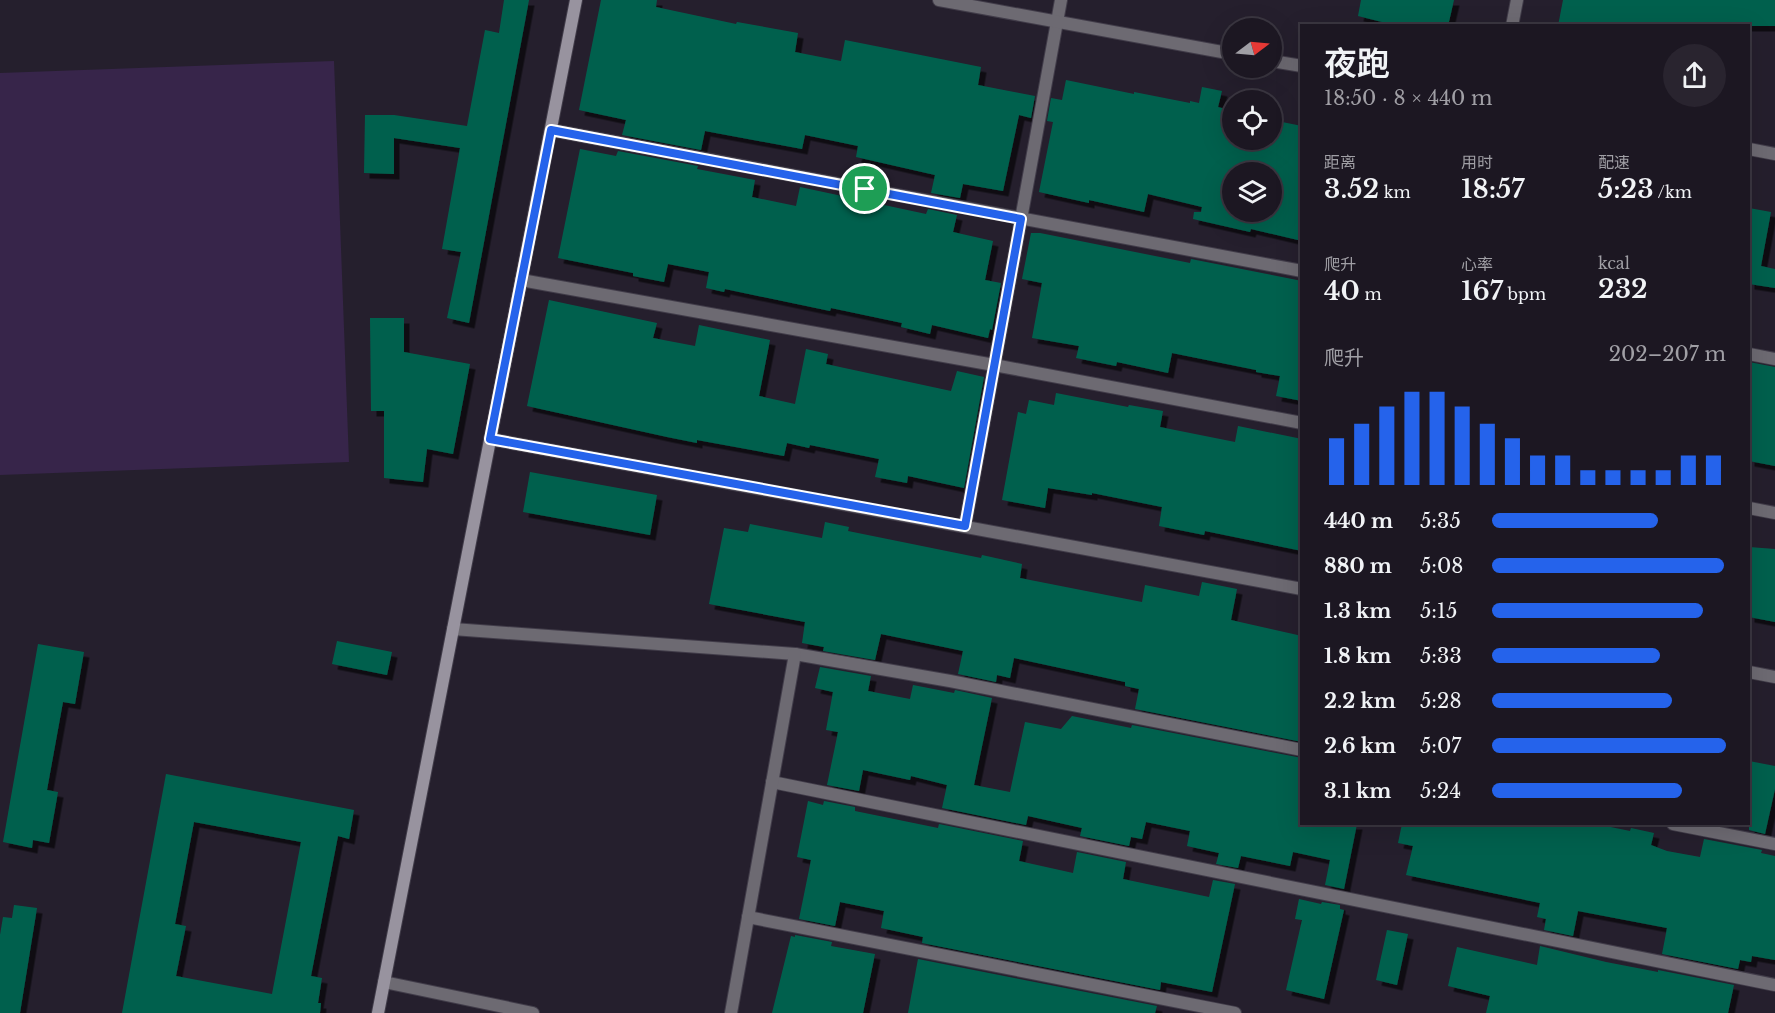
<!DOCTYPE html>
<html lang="zh">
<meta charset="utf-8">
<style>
:root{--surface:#1c1722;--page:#29242f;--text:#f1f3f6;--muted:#a09fa5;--line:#3a3640;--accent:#2563eb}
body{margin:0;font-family:"Libre Baskerville","Noto Sans SC",serif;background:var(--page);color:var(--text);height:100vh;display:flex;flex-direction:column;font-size:22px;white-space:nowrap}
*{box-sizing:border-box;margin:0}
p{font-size:20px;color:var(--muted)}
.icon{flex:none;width:33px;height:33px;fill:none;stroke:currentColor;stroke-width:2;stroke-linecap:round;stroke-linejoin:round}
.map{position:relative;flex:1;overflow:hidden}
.side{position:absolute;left:1300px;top:24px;width:450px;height:801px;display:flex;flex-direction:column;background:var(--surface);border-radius:0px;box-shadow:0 6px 24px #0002,0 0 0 2px var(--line)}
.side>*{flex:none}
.needle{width:39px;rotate:74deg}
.tools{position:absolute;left:1222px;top:18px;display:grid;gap:12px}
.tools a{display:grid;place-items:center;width:60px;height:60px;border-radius:50%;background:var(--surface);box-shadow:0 6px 24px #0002,0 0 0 2px var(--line);font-size:30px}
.pin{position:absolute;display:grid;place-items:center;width:51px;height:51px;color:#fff;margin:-26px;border:3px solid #fff;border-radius:50%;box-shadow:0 2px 6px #0007}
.round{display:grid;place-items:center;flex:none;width:63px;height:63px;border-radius:32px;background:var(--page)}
.summary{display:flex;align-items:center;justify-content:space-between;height:102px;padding:0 24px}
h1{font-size:33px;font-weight:600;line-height:45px}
.stats{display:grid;grid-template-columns:repeat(3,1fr);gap:9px;height:102px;padding:6px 24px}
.stats div{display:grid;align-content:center}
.stats b{font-size:26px;font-weight:600}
.stats small{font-size:16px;font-weight:400}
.stats p{font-size:16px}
.chart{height:168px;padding:12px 24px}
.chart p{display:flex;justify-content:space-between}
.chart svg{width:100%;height:108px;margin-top:6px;stroke:var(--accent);stroke-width:6}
ul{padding:0 24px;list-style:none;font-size:20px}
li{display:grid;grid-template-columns:96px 72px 1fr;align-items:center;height:45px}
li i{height:15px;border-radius:8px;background:var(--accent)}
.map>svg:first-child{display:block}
</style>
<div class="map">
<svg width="1775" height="1013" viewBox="0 0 1775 1013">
<defs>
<filter id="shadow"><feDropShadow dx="5.5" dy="5.5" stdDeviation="0" flood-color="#0009"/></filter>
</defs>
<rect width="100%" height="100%" fill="#251f2d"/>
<path fill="#37254a" d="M334 61 349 462 0 475V73Z"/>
<g fill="#00614e" fill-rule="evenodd" filter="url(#shadow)">
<path d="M504 0H529L469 323 447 318 461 252 442 249 460 148 394 138V174L364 173 365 115H394L467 126 485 30 499 33Z"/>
<path d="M601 0H657L656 7 736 24 737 22 798 33 795 52 841 61 845 40 981 67 978 85 1035 96 1031 118 1019 115 1003 191 963 184 960 198 931 193 935 175 856 157 858 146 805 135 802 149 705 131 701 150 622 135 626 120 579 110Z"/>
<path d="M1361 0H1454L1448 26H1398L1358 16Z"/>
<path d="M1563 0H1775V26H1558Z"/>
<path d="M1066 80 1134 94V92L1190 103V101L1199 103 1202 87 1222 91 1218 107 1233 111V140H1272V120L1302 126V241L1251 229 1250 232 1193 219 1194 212H1201L1202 207 1148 194 1144 212 1089 200V203L1039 192 1053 122 1047 121 1051 98 1062 100ZM1233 172H1272V212H1233Z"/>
<path d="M580 149 616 156 618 151 698 166 697 169 755 180 752 197 796 206 800 187 926 214 928 209 957 215 953 232 993 241 985 280 1001 283 992 330 990 329 988 338 932 325 930 334 901 327 902 323 831 308 830 311 725 289 724 292 706 288 709 272 668 264 664 282 633 276V273L558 258Z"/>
<path d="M1749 208 1771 212 1761 266 1775 269V288L1749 284Z"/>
<path d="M1031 233H1040L1190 263 1191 259 1302 281V401L1276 396 1280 376 1256 372V370L1172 353 1168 373 1117 362 1116 366 1076 358 1079 346 1032 338 1042 283 1022 279Z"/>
<path d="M549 300 657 323 653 338 695 346 699 325 770 340 759 396 795 404 806 349 828 354 826 364 951 391 957 371 984 377 964 488 908 476 907 483 875 477 879 459 810 445 809 448 787 443 784 456 697 440V443L667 437 527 406Z"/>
<path d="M370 318H404V352L470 364 453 454 427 449 423 482 384 478V411H371Z"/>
<path d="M1749 362 1775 367V466L1749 461Z"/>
<path d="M1056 393 1128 407 1129 405 1163 411 1160 427 1235 442 1238 426 1302 439V551L1205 531 1204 535 1159 526 1162 507 1092 493V495L1048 488 1045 508 1002 500 1018 412 1026 414 1029 400 1054 405Z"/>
<path d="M530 472 657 495 650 535 523 512Z"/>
<path d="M825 522 849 527 848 531 981 558 982 555 1022 564 1020 578 1142 602 1145 585 1199 596 1202 582 1237 589 1231 620 1302 636V742L1135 709 1139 689 1125 686V682L1014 658 1010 678 997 675 996 682 958 674 963 651 881 634 875 660 823 651 824 647 802 643 805 622 709 604 724 528 748 532 750 524 822 538Z"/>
<path d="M1749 547 1775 549V622L1749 617Z"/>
<path d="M337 641 392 652 387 675 332 664Z"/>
<path d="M38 644 84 652 75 704 63 702 47 790 58 792 49 843 33 840 32 848 3 842Z"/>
<path d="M820 667 871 676 868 691 910 699 913 685 954 693 955 690 992 698 974 785 1010 792 1025 722 1061 729 1072 716 1131 728 1132 725 1302 758V824H1357L1344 889 1325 885 1330 860 1293 852 1290 866 1241 856 1238 868 1216 864 1219 853 1187 846 1190 831 1146 822 1142 839 1131 837 1129 846 1080 836 1082 828 1028 816 1026 825 942 808 947 785 911 776 910 780 863 770 859 791 827 785 838 732 826 730 833 692 815 688Z"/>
<path d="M1749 761 1775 766V789L1765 834 1749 830Z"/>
<path d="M166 774 354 810 349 839 338 836 311 976 322 978 318 1003H321L320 1013H122ZM194 822 301 842 272 994 176 976 186 926 175 924Z"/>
<path d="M808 801 823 805 824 801 855 807V811L938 828 939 824 1023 841 1019 861 1073 873 1077 852 1126 862 1123 879 1209 897 1213 880 1235 884 1212 992 1161 982 1160 990 922 943 923 937 881 928 884 911 840 902 835 926 799 919 811 860 797 857Z"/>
<path d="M1402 824H1596L1630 831 1631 828 1654 833 1651 845 1667 851 1700 857 1704 839 1762 850 1761 853 1775 856V960L1752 956 1751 962 1740 960 1738 969 1662 954 1667 928 1578 911 1573 936 1544 930 1546 919 1537 917 1540 903 1406 875 1413 846 1398 843Z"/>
<path d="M1299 899 1321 904 1322 902 1340 905V909L1344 910 1324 999 1286 990 1302 920 1295 919Z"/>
<path d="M14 905 37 908 20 1013H0V935L3 917 12 918Z"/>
<path d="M1387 930 1408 934 1397 985 1376 980Z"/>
<path d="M795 935 832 942 831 946 875 954 863 1013H772L791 936 795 937Z"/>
<path d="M1540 946 1606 962 1658 972V970L1734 985 1728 1013H1486L1490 996 1448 986 1457 947 1537 965Z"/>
<path d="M918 959 1157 1006 1155 1013H908Z"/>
</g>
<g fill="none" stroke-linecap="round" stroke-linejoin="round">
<defs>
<g id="lane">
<path d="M1512 26 1517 0"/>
<path d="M551 130 1302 271"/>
<path d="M521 280 994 365 1302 423"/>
<path d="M1749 354 1775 359"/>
<path d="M490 439 1302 589"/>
<path d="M1749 508 1775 513"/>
<path d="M965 526 1061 0"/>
<path d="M453 629 795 654 950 681 1302 750"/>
<path d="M1749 672 1775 677"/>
<path d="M772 782 1775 985"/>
<path d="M1673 824 1775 844"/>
<path d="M748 917 1235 1013"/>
<path d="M384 982 533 1013"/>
<path d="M731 1013 795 654"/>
</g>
<g id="street">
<path d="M939 0 1233 54"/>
<path d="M1272 61 1302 66"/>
<path d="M1749 149 1775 154"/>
</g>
<path id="secondary" d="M378 1013 576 0"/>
</defs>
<use href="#lane" stroke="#413c49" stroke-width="14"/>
<use href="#street" stroke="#413c49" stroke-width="14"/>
<use href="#secondary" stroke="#413c49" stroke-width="14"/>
<use href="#lane" stroke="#6d6a72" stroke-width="12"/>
<use href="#street" stroke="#6d6a72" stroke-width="12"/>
<use href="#secondary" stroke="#98939f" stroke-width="12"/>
</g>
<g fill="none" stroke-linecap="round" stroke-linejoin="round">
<defs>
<path id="route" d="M551 130 1021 219 965 526 490 439Z"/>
</defs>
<use href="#route" stroke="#fff" stroke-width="12"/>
<use href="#route" stroke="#2563eb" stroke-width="8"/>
</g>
</svg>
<div class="tools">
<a><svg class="needle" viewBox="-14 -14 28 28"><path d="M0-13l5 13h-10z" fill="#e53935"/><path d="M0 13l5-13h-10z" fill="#a09fa5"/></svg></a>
<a><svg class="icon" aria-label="locate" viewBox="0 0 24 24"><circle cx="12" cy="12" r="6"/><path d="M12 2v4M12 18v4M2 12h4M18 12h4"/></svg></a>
<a><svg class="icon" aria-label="layers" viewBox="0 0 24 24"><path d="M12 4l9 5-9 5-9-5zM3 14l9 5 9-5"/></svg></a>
</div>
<div class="pin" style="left:865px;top:189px;background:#1e9e55"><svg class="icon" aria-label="arrive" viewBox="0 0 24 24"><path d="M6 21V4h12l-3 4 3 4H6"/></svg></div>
<section class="side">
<div class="summary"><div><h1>夜跑</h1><p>18:50 · 8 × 440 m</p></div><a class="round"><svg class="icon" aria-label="share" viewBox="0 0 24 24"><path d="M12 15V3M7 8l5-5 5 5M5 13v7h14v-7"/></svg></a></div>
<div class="stats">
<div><p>距离</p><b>3.52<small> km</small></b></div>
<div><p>用时</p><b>18:57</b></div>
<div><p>配速</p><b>5:23<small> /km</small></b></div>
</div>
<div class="stats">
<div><p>爬升</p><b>40<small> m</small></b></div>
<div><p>心率</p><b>167<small> bpm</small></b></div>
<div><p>kcal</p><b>232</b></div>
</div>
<div class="chart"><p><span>爬升</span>202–207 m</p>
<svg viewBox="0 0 160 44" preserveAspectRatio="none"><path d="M5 44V25M15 44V19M25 44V12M35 44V6M45 44V6M55 44V12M65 44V19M75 44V25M85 44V32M95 44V32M105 44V38M115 44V38M125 44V38M135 44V38M145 44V32M155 44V32"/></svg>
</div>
<ul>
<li><b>440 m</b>5:35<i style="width:71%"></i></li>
<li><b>880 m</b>5:08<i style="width:99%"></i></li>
<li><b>1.3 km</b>5:15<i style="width:90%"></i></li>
<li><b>1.8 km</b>5:33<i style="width:72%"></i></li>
<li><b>2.2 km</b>5:28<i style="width:77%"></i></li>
<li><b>2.6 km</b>5:07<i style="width:100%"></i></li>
<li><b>3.1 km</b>5:24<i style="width:81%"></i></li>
</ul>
</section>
</div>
